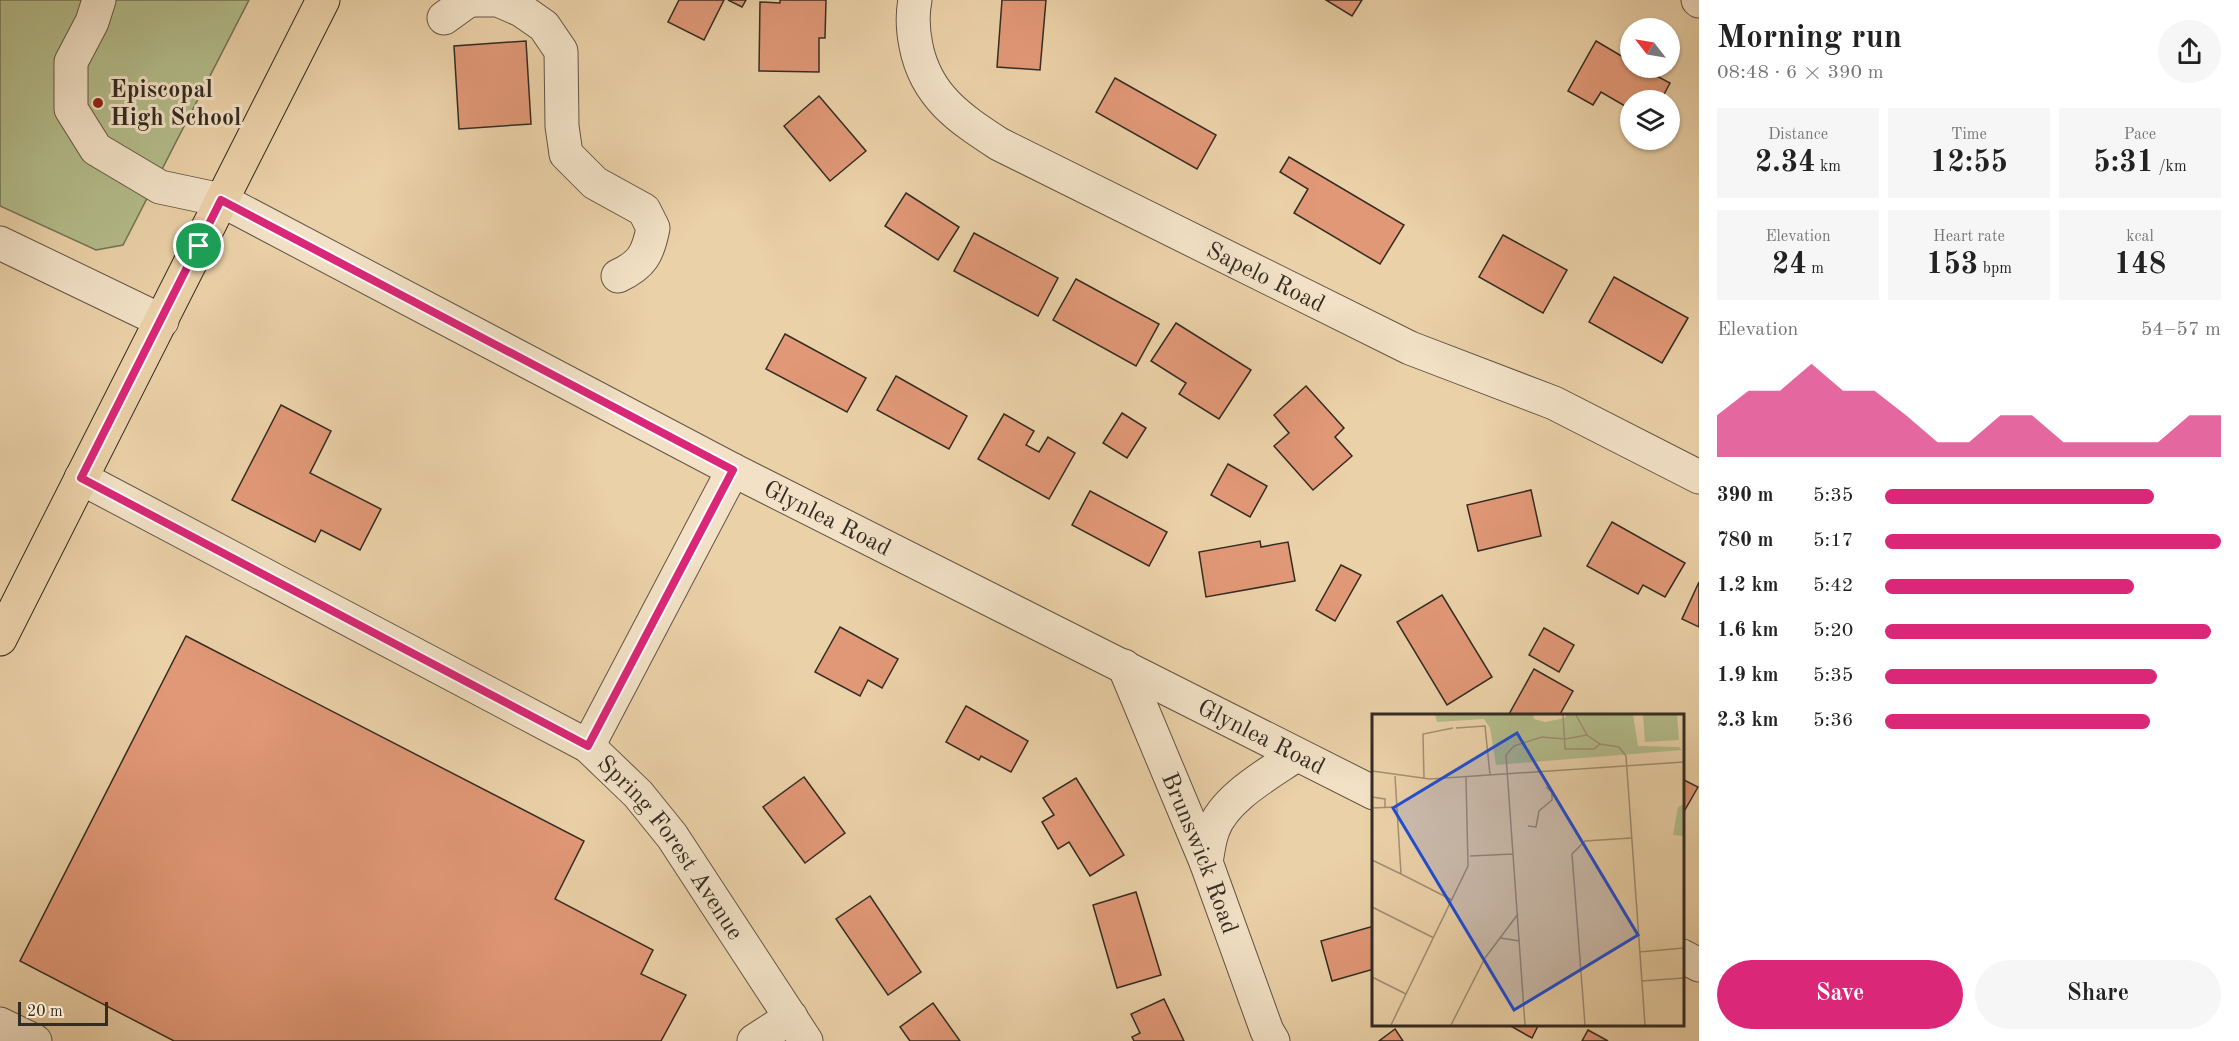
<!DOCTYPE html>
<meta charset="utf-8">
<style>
:root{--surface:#fff;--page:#f6f6f6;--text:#222;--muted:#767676;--accent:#db2777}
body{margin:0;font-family:"Old Standard TT",serif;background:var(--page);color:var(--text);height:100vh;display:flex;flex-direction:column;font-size:22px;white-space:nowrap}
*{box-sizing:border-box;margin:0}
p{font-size:20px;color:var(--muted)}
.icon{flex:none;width:33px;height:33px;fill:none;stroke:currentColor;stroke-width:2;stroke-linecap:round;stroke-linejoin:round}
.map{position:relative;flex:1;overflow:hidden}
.panel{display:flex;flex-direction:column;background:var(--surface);width:540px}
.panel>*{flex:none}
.needle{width:39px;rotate:301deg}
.fabs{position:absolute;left:1620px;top:18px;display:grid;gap:12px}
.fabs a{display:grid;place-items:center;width:60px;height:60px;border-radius:50%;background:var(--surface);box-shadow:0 2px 4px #0004;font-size:30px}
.scale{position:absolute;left:18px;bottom:15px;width:90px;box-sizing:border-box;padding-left:6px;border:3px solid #342c23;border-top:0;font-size:16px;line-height:21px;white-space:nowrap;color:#342c23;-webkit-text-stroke:4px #f2e1c6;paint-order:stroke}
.pin{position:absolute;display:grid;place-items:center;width:51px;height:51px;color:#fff;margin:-26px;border:3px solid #fff;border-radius:50%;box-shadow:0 2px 6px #0007}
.round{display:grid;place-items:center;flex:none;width:63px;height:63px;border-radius:32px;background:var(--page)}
.headline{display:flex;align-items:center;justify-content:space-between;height:102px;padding:0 18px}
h1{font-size:33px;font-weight:600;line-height:45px}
.figures{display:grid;grid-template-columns:repeat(3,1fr);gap:9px;height:102px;padding:6px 18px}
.figures div{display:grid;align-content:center;border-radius:0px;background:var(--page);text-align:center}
.figures b{font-size:30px;font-weight:600}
.figures small{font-size:16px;font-weight:400}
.figures p{font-size:16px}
.chart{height:168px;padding:12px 18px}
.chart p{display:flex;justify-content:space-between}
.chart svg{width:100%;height:108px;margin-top:6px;fill:var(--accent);opacity:.7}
.action{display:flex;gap:12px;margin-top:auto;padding:12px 18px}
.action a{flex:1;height:69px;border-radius:36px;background:var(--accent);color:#fff;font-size:24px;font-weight:600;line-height:69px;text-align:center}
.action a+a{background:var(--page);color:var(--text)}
ul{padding:0 18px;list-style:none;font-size:20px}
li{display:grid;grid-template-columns:96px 72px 1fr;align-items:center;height:45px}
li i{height:15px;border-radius:8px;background:var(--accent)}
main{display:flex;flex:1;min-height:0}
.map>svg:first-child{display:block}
</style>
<main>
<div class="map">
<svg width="1699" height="1041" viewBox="0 0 1699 1041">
<rect width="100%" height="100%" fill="#ebd1a8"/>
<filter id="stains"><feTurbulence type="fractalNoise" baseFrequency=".00333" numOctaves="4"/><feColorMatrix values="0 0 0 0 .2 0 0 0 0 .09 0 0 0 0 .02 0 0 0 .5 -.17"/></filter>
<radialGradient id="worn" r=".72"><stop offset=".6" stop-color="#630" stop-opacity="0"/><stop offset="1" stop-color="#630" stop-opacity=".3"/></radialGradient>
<path fill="#b3bc8a" stroke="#747456" stroke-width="1.5" d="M0 0H249L123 245 96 250 0 206Z"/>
<g fill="#e19877" stroke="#342c23" stroke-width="1.5">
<path d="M679 0H724L704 40 668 22Z"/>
<path d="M728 0H746L742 7Z"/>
<path d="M780 0H826L825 38H819V72L759 71 760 2 780 3Z"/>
<path d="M1002 0H1046L1040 70 997 67Z"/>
<path d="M1326 0H1362L1352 16Z"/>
<path d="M526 41 531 124 459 129 454 46Z"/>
<path d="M1596 41 1630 61V68H1642L1670 83 1661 100H1630V109L1601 92 1593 105 1568 91Z"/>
<path d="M1115 78 1216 135 1197 169 1096 112Z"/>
<path d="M819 96 866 151 830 181 784 126Z"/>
<path d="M1289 157 1404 225 1380 264 1294 213 1308 189 1280 172Z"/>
<path d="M906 193 959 227 938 260 885 226Z"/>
<path d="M974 233 1058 278 1038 316 954 271Z"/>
<path d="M1503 235 1567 270 1543 313 1479 277Z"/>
<path d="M1614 277 1688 318 1662 363 1589 322Z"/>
<path d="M1076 279 1159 324 1136 366 1053 320Z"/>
<path d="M1176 323 1251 370 1219 419 1179 394 1186 383 1151 361Z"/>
<path d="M785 334 866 378 847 412 766 369Z"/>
<path d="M896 376 967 416 949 449 877 410Z"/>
<path d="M1306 386 1344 428 1335 437 1352 456 1313 490 1274 446 1289 433 1274 415Z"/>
<path d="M281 405 331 431 310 473 381 509 360 550 321 530 315 542 232 500Z"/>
<path d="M1122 413 1146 428 1127 458 1103 443Z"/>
<path d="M1004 414 1034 431 1026 445 1039 452 1048 437 1075 453 1049 499 978 459Z"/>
<path d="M1228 464 1267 486 1250 517 1211 495Z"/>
<path d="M1531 490 1541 536 1478 551 1467 505Z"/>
<path d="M1090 491 1167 532 1149 566 1072 525Z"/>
<path d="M1612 522 1685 563 1665 597 1643 585 1638 594 1587 566Z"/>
<path d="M1260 541 1261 547 1288 542 1295 581 1206 597 1199 552Z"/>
<path d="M1341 565 1361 575 1335 621 1316 610Z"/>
<path d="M1699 582V627L1682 619Z"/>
<path d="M1442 595 1492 677 1447 705 1397 622Z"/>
<path d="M840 627 898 659 882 688 868 680 860 696 815 672Z"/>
<path d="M1544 628 1574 645 1559 672 1529 655Z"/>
<path d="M186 636 584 841 555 899 653 950 641 974 686 995 661 1041H174L20 961Z"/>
<path d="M1534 669 1573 691 1559 716H1508Z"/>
<path d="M966 706 1028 741 1011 772 981 756 979 760 946 742Z"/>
<path d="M804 777 845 833 805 863 763 807Z"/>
<path d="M1076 778 1124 855 1090 876 1069 842 1058 849 1042 822 1054 815 1043 798Z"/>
<path d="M1682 779 1698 787 1682 815Z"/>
<path d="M1136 892 1161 975 1117 988 1093 905Z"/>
<path d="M870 896 921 972 888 995 836 919Z"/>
<path d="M1374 926V969L1332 981 1321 941Z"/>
<path d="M1164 999 1184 1041H1134L1132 1037 1140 1033 1131 1014Z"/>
<path d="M933 1003 960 1041H910L900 1027Z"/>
<path d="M1507 1024H1539L1532 1038Z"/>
<path d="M1395 1029 1403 1041H1379Z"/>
<path d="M1588 1030 1608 1041H1582Z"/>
</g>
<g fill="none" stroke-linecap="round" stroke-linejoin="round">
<defs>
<g id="minor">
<path id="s1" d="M99 0 92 22 71 62V109L96 149 160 187 221 200 733 470 1374 793"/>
<path d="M475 0H498L521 10 544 26 561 51 562 126 566 154 595 183 644 210 653 228C648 254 642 265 618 276"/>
<path id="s2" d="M915 0C912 15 913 31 916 46 926 96 959 118 999 144L1410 348 1554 403 1699 477"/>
<path d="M1698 0 1699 1"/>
<path d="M444 18 469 0"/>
<path d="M0 243 162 321"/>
<path id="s3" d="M81 478 588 746 638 794 672 836 806 1041"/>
<path id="s4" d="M1124 666 1206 862 1267 1031 1273 1041"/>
<path d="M588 746 733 470"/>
<path d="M1206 862C1208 852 1209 840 1213 830 1224 798 1270 773 1296 755"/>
<path d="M1682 956 1699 965"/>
<path d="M0 1024 35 1041"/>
<path d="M754 1041 791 1017"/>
</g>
<path id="major" d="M0 639 323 0"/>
</defs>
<use href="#minor" stroke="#625544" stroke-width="35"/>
<use href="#major" stroke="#342c23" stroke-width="35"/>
<use href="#minor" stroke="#f2e1c6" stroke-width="33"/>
<use href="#major" stroke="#ebd1a8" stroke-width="33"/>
</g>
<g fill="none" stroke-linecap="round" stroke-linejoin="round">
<defs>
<path id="route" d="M221 200 733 470 588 746 81 478Z"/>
</defs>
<use href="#route" stroke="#fff" stroke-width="12"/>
<use href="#route" stroke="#db2777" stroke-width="8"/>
</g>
<circle fill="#8f2418" stroke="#f2e1c6" stroke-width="2" cx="98" cy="103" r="6"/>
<g text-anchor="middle" stroke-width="6" stroke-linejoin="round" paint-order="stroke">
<g font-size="24" font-weight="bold" fill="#342c23" stroke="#f2e1c6" text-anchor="start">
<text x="110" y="97">Episcopal<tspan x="110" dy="28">High School</tspan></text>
</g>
<g font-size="24" fill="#342c23" stroke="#f2e1c6">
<text dy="8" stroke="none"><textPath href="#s2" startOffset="477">Sapelo Road</textPath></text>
<text dy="8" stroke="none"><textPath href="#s1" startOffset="984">Glynlea Road</textPath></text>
<text dy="8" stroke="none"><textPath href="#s1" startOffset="1470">Glynlea Road</textPath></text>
<text dy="8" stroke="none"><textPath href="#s3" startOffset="705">Spring Forest Avenue</textPath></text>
<text dy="8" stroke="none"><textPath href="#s4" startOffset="202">Brunswick Road</textPath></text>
</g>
</g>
<g transform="translate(1372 714)">
<rect width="312" height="312" fill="#ebd1a8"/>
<path d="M63 1H161L162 5 173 8 193 4 194 1H261L266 32 307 33 310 36 124 51 118 14 112 5 65 8ZM271 1H305L307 26 273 28ZM312 90V122L301 121 306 93Z" fill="#b3bc8a"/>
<path fill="none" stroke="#a28f73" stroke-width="1.5" d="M191 1 193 35H222L228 30M204 1 215 21 228 30 247 33 254 42 273 311M84 14 113 12 118 61M0 57 58 65 312 48M23 62 29 160 80 186M52 65 51 20 81 14M0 83 13 85V94M0 94 23 93M156 112 164 113 167 97 180 86V78L174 73M98 142 141 140M0 146 29 160M0 193 62 224M128 224 148 227M267 238 312 234M0 263 34 280M269 267 312 264M19 311 96 152 94 63M79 311 113 244 146 200M153 311 134 41 142 32 170 23 193 25 215 21M213 311 200 140 213 127 259 124"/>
<path fill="#1d4ed8" fill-opacity="0.15" stroke="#1d4ed8" stroke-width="3" d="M145 19 266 221 142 296 21 94Z"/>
<rect width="312" height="312" fill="none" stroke="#342c23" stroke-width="3"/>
</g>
<rect width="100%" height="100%" filter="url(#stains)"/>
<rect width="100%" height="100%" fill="url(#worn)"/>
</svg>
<div class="fabs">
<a><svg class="needle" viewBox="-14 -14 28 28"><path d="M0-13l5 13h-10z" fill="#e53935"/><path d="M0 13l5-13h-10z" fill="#767676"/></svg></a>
<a><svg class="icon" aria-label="layers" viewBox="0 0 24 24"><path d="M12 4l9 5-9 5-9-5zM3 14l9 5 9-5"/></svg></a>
</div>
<div class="scale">20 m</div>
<div class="pin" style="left:199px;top:246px;background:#1e9e55"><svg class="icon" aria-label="arrive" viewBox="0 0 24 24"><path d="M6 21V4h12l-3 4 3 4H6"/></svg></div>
</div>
<section class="panel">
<div class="headline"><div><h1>Morning run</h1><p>08:48 · 6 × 390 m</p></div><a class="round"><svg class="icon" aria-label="share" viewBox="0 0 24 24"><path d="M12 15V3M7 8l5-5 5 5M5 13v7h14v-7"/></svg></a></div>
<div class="figures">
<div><p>Distance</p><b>2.34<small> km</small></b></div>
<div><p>Time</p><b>12:55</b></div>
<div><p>Pace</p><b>5:31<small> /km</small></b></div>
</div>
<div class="figures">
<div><p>Elevation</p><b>24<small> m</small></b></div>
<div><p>Heart rate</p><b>153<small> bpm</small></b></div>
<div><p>kcal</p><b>148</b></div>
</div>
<div class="chart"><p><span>Elevation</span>54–57 m</p>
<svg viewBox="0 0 160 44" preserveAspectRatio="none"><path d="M0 44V27L10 17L20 17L30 6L40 17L50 17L60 27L70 38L80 38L90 27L100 27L110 38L120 38L130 38L140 38L150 27L160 27V44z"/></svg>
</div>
<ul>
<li><b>390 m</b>5:35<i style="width:80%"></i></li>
<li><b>780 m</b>5:17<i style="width:100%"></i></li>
<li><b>1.2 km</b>5:42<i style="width:74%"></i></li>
<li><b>1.6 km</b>5:20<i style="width:97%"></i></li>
<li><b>1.9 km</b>5:35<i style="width:81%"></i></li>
<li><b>2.3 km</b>5:36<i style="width:79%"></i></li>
</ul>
<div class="action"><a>Save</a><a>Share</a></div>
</section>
</main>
